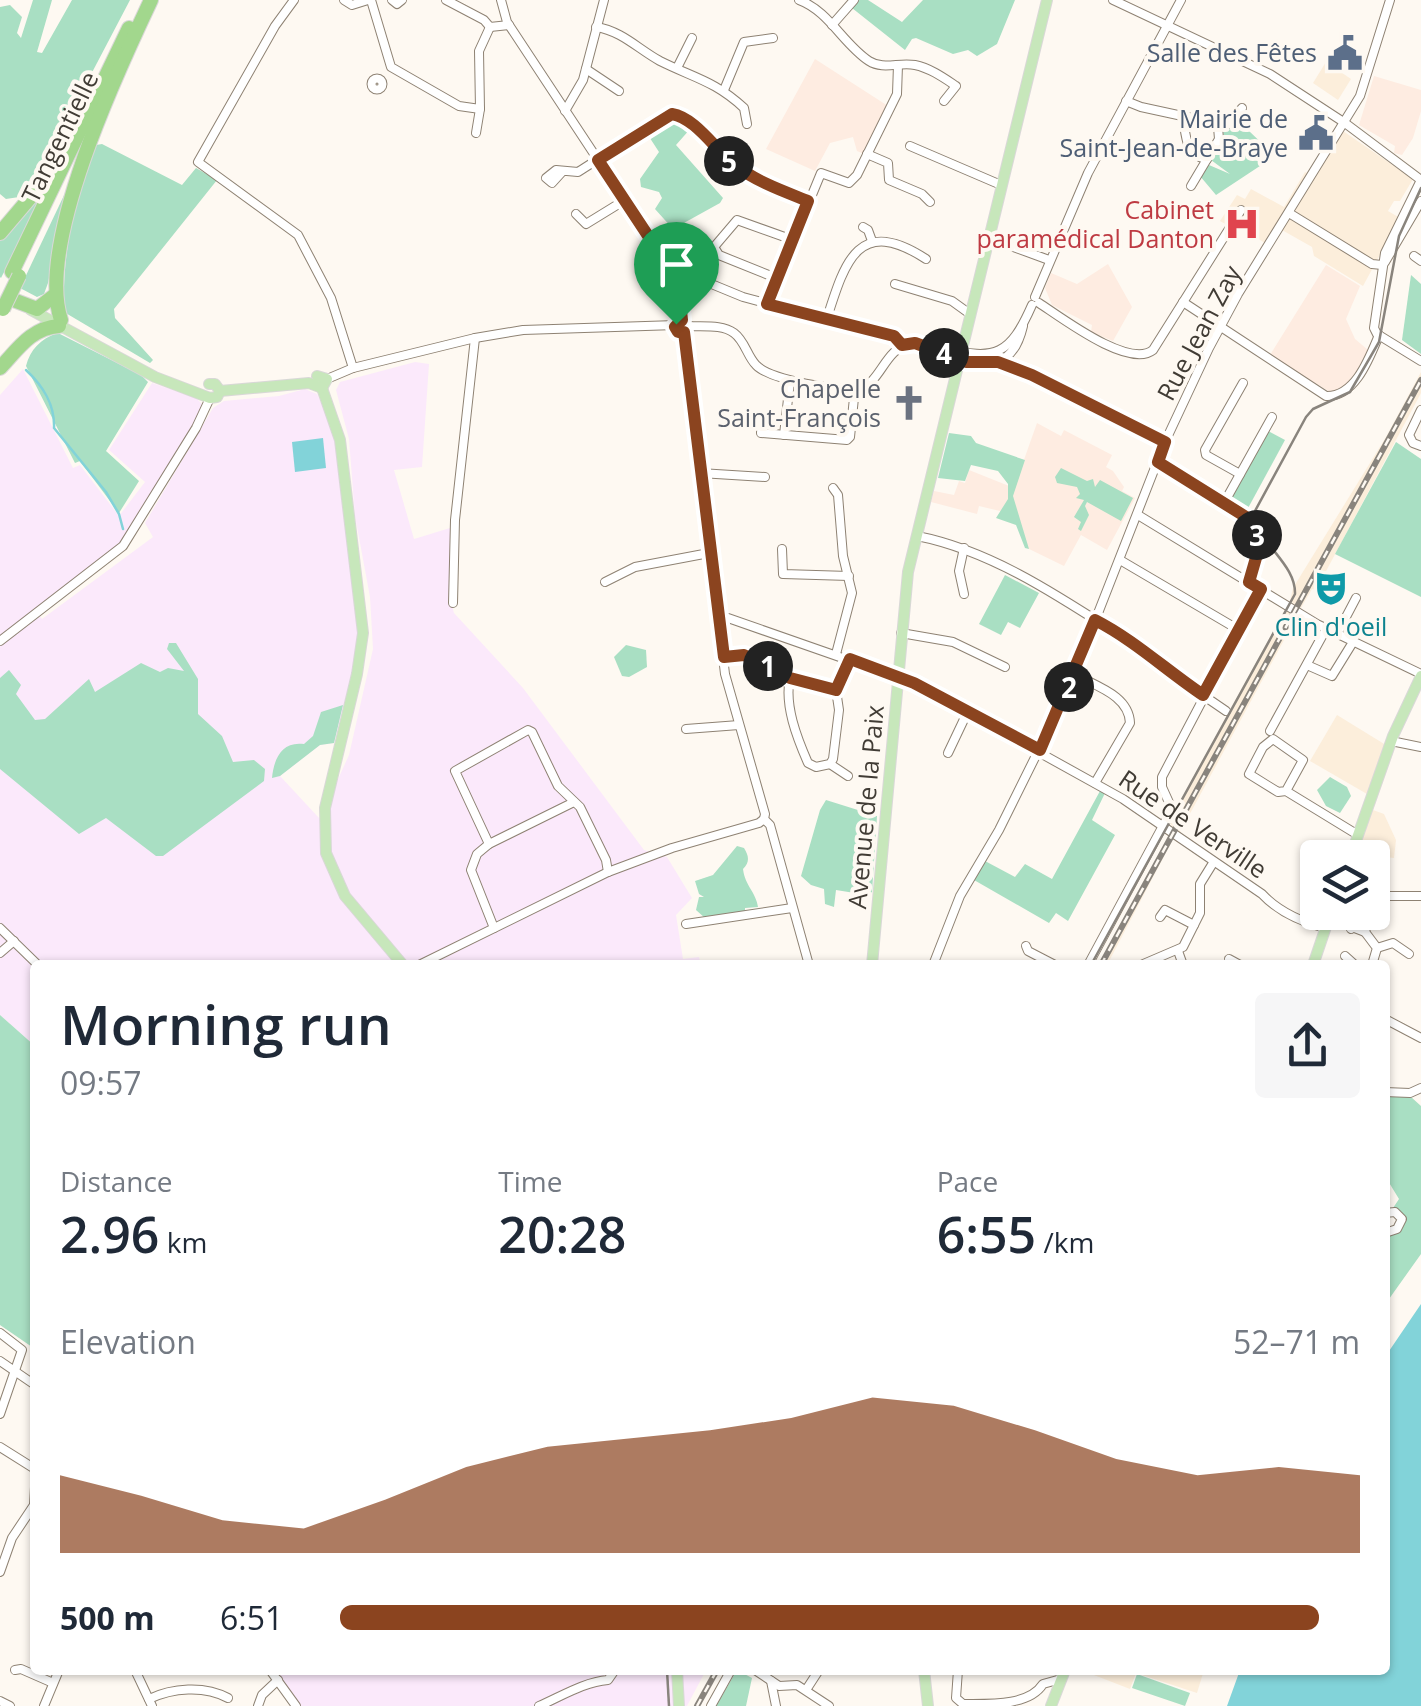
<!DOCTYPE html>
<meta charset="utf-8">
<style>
:root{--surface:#fff;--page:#f6f6f7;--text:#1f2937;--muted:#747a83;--accent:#8b441f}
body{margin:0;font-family:"Open Sans",sans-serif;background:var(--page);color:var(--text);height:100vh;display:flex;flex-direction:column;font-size:38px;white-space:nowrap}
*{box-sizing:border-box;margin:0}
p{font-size:32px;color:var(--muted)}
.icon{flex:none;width:55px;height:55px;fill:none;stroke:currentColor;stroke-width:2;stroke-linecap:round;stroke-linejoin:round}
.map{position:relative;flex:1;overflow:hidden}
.details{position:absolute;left:30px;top:960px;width:1360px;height:715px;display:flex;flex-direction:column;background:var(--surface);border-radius:10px;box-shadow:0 2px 8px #0004}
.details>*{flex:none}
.buttons{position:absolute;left:1300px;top:840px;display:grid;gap:20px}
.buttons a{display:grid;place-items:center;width:90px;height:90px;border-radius:10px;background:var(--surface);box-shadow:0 2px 8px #0004;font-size:50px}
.pin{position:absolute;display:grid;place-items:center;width:85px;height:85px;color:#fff;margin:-102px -42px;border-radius:50% 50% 50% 0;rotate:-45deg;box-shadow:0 0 10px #0007}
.pin .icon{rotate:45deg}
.km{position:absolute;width:50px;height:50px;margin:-25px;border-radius:50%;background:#222;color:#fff;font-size:28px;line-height:50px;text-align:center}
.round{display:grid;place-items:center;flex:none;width:105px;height:105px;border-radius:10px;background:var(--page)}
.head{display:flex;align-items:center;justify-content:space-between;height:170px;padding:0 30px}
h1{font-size:55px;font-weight:600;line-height:75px}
.figures{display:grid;grid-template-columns:repeat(3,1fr);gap:15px;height:170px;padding:10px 30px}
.figures div{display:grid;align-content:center}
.figures b{font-size:50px;font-weight:600}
.figures small{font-size:28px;font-weight:400}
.figures p{font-size:28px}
.chart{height:280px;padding:20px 30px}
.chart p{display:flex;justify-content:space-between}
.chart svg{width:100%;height:180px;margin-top:10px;fill:var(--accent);opacity:.7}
ul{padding:0 30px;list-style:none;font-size:32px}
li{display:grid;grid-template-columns:160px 120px 1fr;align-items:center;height:75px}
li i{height:25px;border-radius:12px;background:var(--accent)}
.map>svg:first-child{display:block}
</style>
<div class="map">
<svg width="1421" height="1706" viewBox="0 0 1421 1706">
<rect width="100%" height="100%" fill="#fef9f2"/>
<g fill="#fceedb">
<path d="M1326 62 1351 79 1338 100 1313 83Z"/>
<path d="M1343 131 1413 179 1400 201H1394L1388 211 1400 218 1363 286 1314 256 1312 247 1282 230 1265 243 1232 223 1229 226 1220 221 1237 195 1245 199 1251 189 1284 207 1305 172 1314 176Z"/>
<path d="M1421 372V393L1316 590 1312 589 1301 608 1290 601 1293 588 1386 437Z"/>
<path d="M1286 608 1297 616 1179 834 1169 822Z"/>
<path d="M1337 715 1394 750 1373 810 1384 814 1396 840 1394 858 1357 854 1369 815 1361 811 1367 794 1310 761Z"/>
<path d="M1169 837 1173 839 1107 965H1099Z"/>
<path d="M1081 1670H1204L1197 1693 1136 1673 1130 1689Z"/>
</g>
<g fill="#fbe9fb">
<path d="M415 362 429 364 422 467 394 470 414 539 450 528 451 602 454 613 523 688 644 850 667 857 692 898 676 915 683 959 699 957 701 965H35V1046L0 1015V395L23 369 73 468 80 465 119 516 145 482 109 450 152 383 196 398 204 406 118 548 35 609 42 619 153 537 145 523 213 408 224 401 279 396 305 389 317 394 336 434 360 627 358 650 334 743 320 745 280 776 320 819 349 755 373 649 370 597 355 516 349 439 336 390 340 382Z"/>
<path d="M274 1670H706L687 1706H299Z"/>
</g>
<g fill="#feece1">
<path d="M815 59 888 106 864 154 857 151 853 137 830 143 815 171 766 149Z"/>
<path d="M1374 76 1421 90V111L1413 138 1402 155 1394 153 1395 146 1359 125Z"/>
<path d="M1108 264 1132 307 1113 341 1091 332 1092 325 1052 305 1045 288 1051 273 1077 284Z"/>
<path d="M1326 265 1360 286 1346 319 1355 339 1368 350 1350 383 1344 390 1330 392 1270 355Z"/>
<path d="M1037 423 1061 436 1064 430 1112 455 1106 467 1113 471 1124 487 1122 491 1135 498 1107 550 1081 535 1064 566 1027 548 1011 495 1004 512 979 506 977 514 931 502 934 491 954 495 959 481 965 483 969 470 1014 488Z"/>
</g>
<g fill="#a9dfc3">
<path d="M33 0H52L37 52 42 53 72 0H130L54 145 19 197 6 199 0 194V7L10 5 22 17 17 33 21 38Z"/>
<path d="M859 0H868L902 22 923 0H1015L997 44 977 56 968 50 953 54 916 38 912 39 905 50 852 8Z"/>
<path d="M680 117 691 128 676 145 723 198 720 203 673 229 655 209 662 198 659 192 641 187 640 179 659 152 646 132 668 118Z"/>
<path d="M1226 128 1249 131 1271 152 1272 158 1216 195 1200 176 1209 165 1230 174 1211 160 1224 137 1223 130Z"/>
<path d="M102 144 182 185 196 168 217 180 114 309 115 318 153 360 150 363 64 312C62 253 74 199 96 145Z"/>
<path d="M51 180 1 278 0 277V237Z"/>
<path d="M67 189 48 283 44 294 37 297 20 288Z"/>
<path d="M1411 275 1421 284V354L1402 340Z"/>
<path d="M58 333 141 375 148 382 106 451 139 481 119 513 80 461 75 463 26 366C30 350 41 338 58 333Z"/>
<path d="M1268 431 1285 440 1247 510 1230 500Z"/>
<path d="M949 433 971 436 976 443 1025 460 1013 496 1029 549 1025 548 1016 525 996 518 1008 499V484L998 471 971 465 965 481 938 478Z"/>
<path d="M1396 442 1421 459V597L1335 554Z"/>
<path d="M1061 468 1087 481 1093 479 1095 487 1100 480 1133 498 1121 521 1087 502 1085 506 1089 515 1081 531 1078 529 1081 522 1074 517 1084 500 1076 498 1080 494 1077 487 1057 483 1055 477Z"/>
<path d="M1005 575 1039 593 1020 628 1008 622 1001 635 979 624Z"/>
<path d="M169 643H176L198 679V714L222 736 233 762 254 760 265 769 264 781 163 856H156L106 818 79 834 0 769V678L9 670 21 685 16 694 35 720 45 719 89 679 95 692 141 663 160 672 168 668 184 671 167 649Z"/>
<path d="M626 645 646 650 647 667 629 677 622 676 614 657Z"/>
<path d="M343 705 334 743 320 745 280 776 272 778C274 758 282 741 304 744L313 736 321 712Z"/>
<path d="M1330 777 1347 787 1351 796 1340 813 1326 806 1317 790Z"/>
<path d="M1100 791 1105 793 1092 820 1115 835 1068 921 1056 913 1049 923 974 880 985 861 1015 877 1025 864 1052 879Z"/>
<path d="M826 800 877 816 872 892 867 895 836 890 834 907 825 904 824 889 811 885 801 876 820 810Z"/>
<path d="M737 846 744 848C749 856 750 862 743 869 745 886 756 892 758 907L745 908V912L705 918 696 910 699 897H704L699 894 695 881 713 875Z"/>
<path d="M0 1015 35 1046V1349L0 1325Z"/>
<path d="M1385 1097H1411L1421 1106V1254L1389 1299 1385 1298V1237L1402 1230C1405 1219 1403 1214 1393 1208L1399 1199 1385 1176Z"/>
<path d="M737 1670 752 1678 746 1706H716Z"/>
<path d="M1137 1674 1190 1693 1185 1706 1132 1688Z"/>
</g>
<g fill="#82d3d9">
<path d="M323 438 326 468 295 472 292 442Z"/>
<path d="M1421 1304V1706H1227L1240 1670H1385V1357Z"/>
</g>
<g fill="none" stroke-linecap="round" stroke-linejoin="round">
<path stroke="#82d3d9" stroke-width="2.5" d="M26 370C43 386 55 404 54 428L106 492 119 514 123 529"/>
<defs>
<g id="minor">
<path d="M294 0 275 26 198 162 298 235 331 298 353 368"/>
<path d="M344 0 352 5 368 0"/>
<path d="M371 0 391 67 459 106 480 109 479 51 490 27"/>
<path d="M392 0 397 4 402 0"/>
<path d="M446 0 484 20 490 27 509 25"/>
<path d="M501 0 507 22 666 263 682 277"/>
<path d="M799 0C829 11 843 44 869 61 883 70 899 62 915 65 930 68 944 78 956 86L944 101"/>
<path d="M1113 0 1270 74 1345 123 1421 180"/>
<path d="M832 25 854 0"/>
<path d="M596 27C622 31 638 49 660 61 694 78 715 81 744 108L747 124"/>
<path d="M677 68 692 38"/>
<path d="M586 69 619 91"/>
<circle cx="377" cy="84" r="5.5"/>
<path d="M724 90 744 42 773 38"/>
<path d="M1126 101 1141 107 1210 122 1218 127 1229 124 1242 108"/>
<path d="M565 111 583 80 604 0"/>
<path d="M1183 117C1186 136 1185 156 1207 159"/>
<path d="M476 133 480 109"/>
<path d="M910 146 1001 185"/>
<path d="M867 154 888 163 889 180 922 194 930 202"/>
<path d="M562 172 552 183 546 178 556 170 578 172 667 115H679L738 168 775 188 809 201"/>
<path d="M1421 180 1385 253 1374 328 1377 334 1421 361"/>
<path d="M1191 186 1219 139 1218 127"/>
<path d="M1289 213 1372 264 1382 265"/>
<path d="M576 214 586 224 625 200"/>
<path d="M863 227 868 230 872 241"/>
<path d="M989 238 1049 260"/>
<path d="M1414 256 1421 261"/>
<path d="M1385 262 1421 201"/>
<path d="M682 277 692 276 743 297 906 341"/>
<path d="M776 278 719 255 714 247 737 220 793 240"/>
<path d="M895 284 952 301 970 314"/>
<path d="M1035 297 1088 173 1181 0"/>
<path d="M1183 302 1326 396C1355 397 1369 359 1379 335"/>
<path d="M1039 303C1062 318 1129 369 1153 350L1241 210"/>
<path d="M767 304 821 173 849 183 857 175 897 94 898 65"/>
<path d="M827 318C845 261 859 215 926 259"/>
<path d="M682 319 678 284 682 277"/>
<path d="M689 326C703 327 722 324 734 333 745 341 747 356 756 365 770 380 840 392 860 388 881 383 884 349 911 343 954 349 1007 394 1023 326"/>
<path d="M685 332 725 674 765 814 764 819 770 825 809 965"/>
<path d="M944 348C996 361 1010 355 1032 305"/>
<path d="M998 363 1071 392 1165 442"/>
<path d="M327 379 353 368 475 338 523 330 676 325"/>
<path d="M1421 410 1409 435 1413 443 1421 446"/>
<path d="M762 416 761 433 847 440 850 437 855 388"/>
<path d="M784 435 790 381"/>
<path d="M1157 463 1245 517 1261 544 1249 582"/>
<path d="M700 473 765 477"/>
<path d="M1240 474 1206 455 1205 450 1243 383"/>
<path d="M833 488 838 495 843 556 852 593 836 654"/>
<path d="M1224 503 1272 417"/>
<path d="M1138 515 1317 624 1421 674"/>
<path d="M917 536C999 552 1073 606 1144 651L1153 661 1226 711"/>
<path d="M964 548 959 571 964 594"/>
<path d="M782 549 783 574 849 576"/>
<path d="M1120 560 1239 630"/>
<path d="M605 582 635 567 709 553"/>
<path d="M453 603 455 520 475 338"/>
<path d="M718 618H728L914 683 1123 799 1262 894C1279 912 1302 922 1325 928"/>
<path d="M901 633 953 642 1005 667"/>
<path d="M1337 634 1356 598"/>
<path d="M0 641 123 546 196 428 210 398"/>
<path d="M724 657 744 655 790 678 836 690"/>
<path d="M1307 665 1332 676 1353 642"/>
<path d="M1074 674C1095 686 1129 695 1130 723L1095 783"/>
<path d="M790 678C784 705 797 738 808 763L816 767 830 764 833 759 839 710 836 690"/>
<path d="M836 690 851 659"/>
<path d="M686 729 739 725"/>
<path d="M1270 731 1326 629"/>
<path d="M1391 741 1421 747"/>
<path d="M948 753 967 713"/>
<path d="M830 764 848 776"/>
<path d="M1286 791 1303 760 1273 739 1263 747 1249 774 1278 792 1286 791 1358 835"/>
<path d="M489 844 574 802"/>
<path d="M1372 896H1421"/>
<path d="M1370 912 1365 932 1377 948 1372 965"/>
<path d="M1160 917 1165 910 1194 925"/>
<path d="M686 924 792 908"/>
<path d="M0 928 38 965"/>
<path d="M494 928 471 870 477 854 489 844 455 771 528 730 532 732 558 786 580 807 606 860 608 872"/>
<path d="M1351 929 1352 927 1365 932"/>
<path d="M1026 946 1028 951 1055 965"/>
<path d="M1377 948 1393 943 1409 954"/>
<path d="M1178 951 1183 965"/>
<path d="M0 953 14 941"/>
<path d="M1345 956 1355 965"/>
<path d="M1229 959 1240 965"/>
<path d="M419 965 608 872 672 848 759 823 764 819"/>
<path d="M933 965 960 896 999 830 1066 695 1165 442 1209 348 1238 294 1360 96 1390 0"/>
<path d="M1088 965 1172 809 1162 787V777L1261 589"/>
<path d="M1141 965 1183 947 1200 913V884L1213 863"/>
<path d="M1385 1019 1421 1038"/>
<path d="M1385 1092 1410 1093 1421 1088"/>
<path d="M1385 1213 1395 1212 1402 1219 1397 1229 1385 1233"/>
<path d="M1385 1226V1227"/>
<path d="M0 1333 22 1350 0 1414"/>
<path d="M0 1361 35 1385"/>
<path d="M0 1447 35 1469"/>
<path d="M0 1572 12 1538 34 1505 35 1487"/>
<path d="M15 1670 21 1669 53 1683"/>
<path d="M135 1670 152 1706"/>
<path d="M270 1670 296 1706"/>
<path d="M755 1670 779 1686 797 1685 829 1706"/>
<path d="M958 1670 956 1698 963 1704C990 1704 1029 1706 1043 1684L1061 1679"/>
<path d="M771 1681 776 1706"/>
<path d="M806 1690 819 1670"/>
<path d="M149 1699C172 1688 204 1685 228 1698"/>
<path d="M0 1701 10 1706"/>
<path d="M44 1706 59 1670"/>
<path d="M258 1706 262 1695 278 1680"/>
<path d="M539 1706C562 1696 584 1682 608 1680L615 1670"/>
<path d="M711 1706 731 1670"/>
</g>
<g id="major">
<path d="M31 310 155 377 210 398 217 397 220 391"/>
<path d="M317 376 327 379 322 388"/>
<path d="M209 384H215L220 391"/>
<path d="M322 388 340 440 363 633 357 674 325 808 326 853 345 896 403 965"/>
<path d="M220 391 309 383 322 388"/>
<path d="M1350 858 1393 736 1421 676"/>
<path d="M872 965 908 572 1047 0"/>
<path d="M1313 965 1331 912"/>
<path d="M677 1670 679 1706"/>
<path d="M924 1670 928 1706"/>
<path d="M1051 1706 1065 1670"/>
</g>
<g id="highway">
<path d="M0 233 51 173"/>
<path d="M12 272 129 28"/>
<path d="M16 301 37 309 55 295"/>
<path d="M61 320C36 244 117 72 151 0"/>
<path d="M0 368C18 349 31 328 59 326"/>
</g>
</defs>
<use href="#minor" stroke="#8e8273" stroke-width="10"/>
<use href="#major" stroke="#d9d8d7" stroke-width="12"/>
<use href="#highway" stroke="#d9d8d7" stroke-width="16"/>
<use href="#minor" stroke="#fff" stroke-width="8"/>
<use href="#major" stroke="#c7e7bb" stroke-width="10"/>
<use href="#highway" stroke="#a2d78d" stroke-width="14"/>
<g stroke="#89847d" stroke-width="2.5">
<path d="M1091 965 1295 594C1296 562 1255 543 1255 511L1306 417 1313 409 1350 392 1379 342 1399 236 1421 188"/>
<path d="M667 1670 669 1706"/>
</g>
<defs>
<g id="rail">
<path d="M1101 965 1421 380"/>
<path d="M697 1706 717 1670"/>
</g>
</defs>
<use href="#rail" stroke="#89847d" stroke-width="6"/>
<use href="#rail" stroke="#fef9f2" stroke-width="2.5" stroke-dasharray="8" stroke-linecap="butt"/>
<defs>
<path id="highway-bridge" d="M3 309 19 276"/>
</defs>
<use href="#highway-bridge" stroke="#d9d8d7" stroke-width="16" stroke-linecap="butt"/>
<use href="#highway-bridge" stroke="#a2d78d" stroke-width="14"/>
</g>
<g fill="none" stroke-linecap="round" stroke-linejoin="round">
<defs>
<path id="route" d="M672 114C696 118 716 151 735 165 757 182 783 191 808 201L767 304 894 336 902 345 915 343 967 362H998L1032 375 1165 442 1158 462 1246 517 1260 544 1249 582 1261 589 1203 695C1166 670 1134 640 1095 620L1040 750 914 683 850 659 836 690 790 678 744 655 724 657 684 332H678L675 327 682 320 678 284 682 277 666 263 598 160Z"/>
</defs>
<use href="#route" stroke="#fff" stroke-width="20"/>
<use href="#route" stroke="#8b441f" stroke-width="12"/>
</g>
<defs>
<symbol id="civic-bare" viewBox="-9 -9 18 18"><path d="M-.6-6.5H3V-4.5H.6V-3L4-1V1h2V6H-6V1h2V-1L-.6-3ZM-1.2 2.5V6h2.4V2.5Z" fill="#5c6f8a" stroke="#fef9f2" stroke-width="2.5" paint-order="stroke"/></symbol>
<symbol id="hospital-bare" viewBox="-9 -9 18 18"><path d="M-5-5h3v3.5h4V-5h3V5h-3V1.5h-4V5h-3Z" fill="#e0444e" stroke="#fef9f2" stroke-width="2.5" paint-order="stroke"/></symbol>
<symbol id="church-bare" viewBox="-9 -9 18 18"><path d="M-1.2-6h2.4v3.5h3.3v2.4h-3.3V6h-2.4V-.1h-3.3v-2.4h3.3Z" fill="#6b7280" stroke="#fef9f2" stroke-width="2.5" paint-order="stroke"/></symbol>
<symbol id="theatre-bare" viewBox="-9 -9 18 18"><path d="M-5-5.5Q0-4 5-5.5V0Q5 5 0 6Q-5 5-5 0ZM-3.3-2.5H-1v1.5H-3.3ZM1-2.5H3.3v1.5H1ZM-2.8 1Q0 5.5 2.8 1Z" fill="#0f9aa8" stroke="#fef9f2" stroke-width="2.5" paint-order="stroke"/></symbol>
</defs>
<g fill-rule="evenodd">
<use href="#civic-bare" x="1320" y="28" width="50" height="50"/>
<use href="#civic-bare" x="1291" y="108" width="50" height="50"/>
<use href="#hospital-bare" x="1217" y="199" width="50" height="50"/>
<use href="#church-bare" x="884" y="378" width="50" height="50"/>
<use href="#theatre-bare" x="1306" y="563" width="50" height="50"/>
</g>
<g text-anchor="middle" stroke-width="8" stroke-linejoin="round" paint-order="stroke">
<g font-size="25" fill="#4e5e75" stroke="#fef9f2" text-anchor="end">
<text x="1317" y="62">Salle des Fêtes</text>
<text x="1288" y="128">Mairie de<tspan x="1288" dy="29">Saint-Jean-de-Braye</tspan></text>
</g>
<g font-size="25" fill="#413c35" stroke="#fef9f2">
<text transform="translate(60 137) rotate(-64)" y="9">Tangentielle</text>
<text transform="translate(1199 333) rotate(-62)" y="9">Rue Jean Zay</text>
<text transform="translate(866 807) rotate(-85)" y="9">Avenue de la Paix</text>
<text transform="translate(1193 824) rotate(34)" y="9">Rue de Verville</text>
</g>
<g font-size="25" fill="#be3a42" stroke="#fef9f2" text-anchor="end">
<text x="1214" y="219">Cabinet<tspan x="1214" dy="29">paramédical Danton</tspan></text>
</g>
<g font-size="25" fill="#5b616d" stroke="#fef9f2" text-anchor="end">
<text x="881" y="398">Chapelle<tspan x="881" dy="29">Saint-François</tspan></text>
</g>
<g font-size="25" fill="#0d838f" stroke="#fef9f2">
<text x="1331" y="636">Clin d'oeil</text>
</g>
</g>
</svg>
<div class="buttons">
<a><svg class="icon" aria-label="layers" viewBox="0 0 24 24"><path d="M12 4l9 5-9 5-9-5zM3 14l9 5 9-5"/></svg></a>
</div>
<div class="pin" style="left:676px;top:324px;background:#1e9e55"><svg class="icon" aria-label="arrive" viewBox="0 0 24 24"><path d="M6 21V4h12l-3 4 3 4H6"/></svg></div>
<b class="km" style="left:768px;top:666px">1</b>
<b class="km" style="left:1069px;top:687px">2</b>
<b class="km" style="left:1257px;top:535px">3</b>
<b class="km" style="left:944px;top:353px">4</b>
<b class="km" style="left:729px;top:161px">5</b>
<section class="details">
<div class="head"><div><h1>Morning run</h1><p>09:57</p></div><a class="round"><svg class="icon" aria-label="share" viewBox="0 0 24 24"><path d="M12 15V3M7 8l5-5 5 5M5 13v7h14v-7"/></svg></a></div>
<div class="figures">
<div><p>Distance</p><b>2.96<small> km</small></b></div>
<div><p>Time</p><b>20:28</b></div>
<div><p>Pace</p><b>6:55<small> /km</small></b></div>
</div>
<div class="chart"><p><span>Elevation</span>52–71 m</p>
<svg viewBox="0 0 160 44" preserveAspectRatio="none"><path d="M0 44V25L10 30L20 36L30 38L40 31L50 23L60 18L70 16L80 14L90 11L100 6L110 8L120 14L130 21L140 25L150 23L160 25V44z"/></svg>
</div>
<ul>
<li><b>500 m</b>6:51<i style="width:96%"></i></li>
</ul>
</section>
</div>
